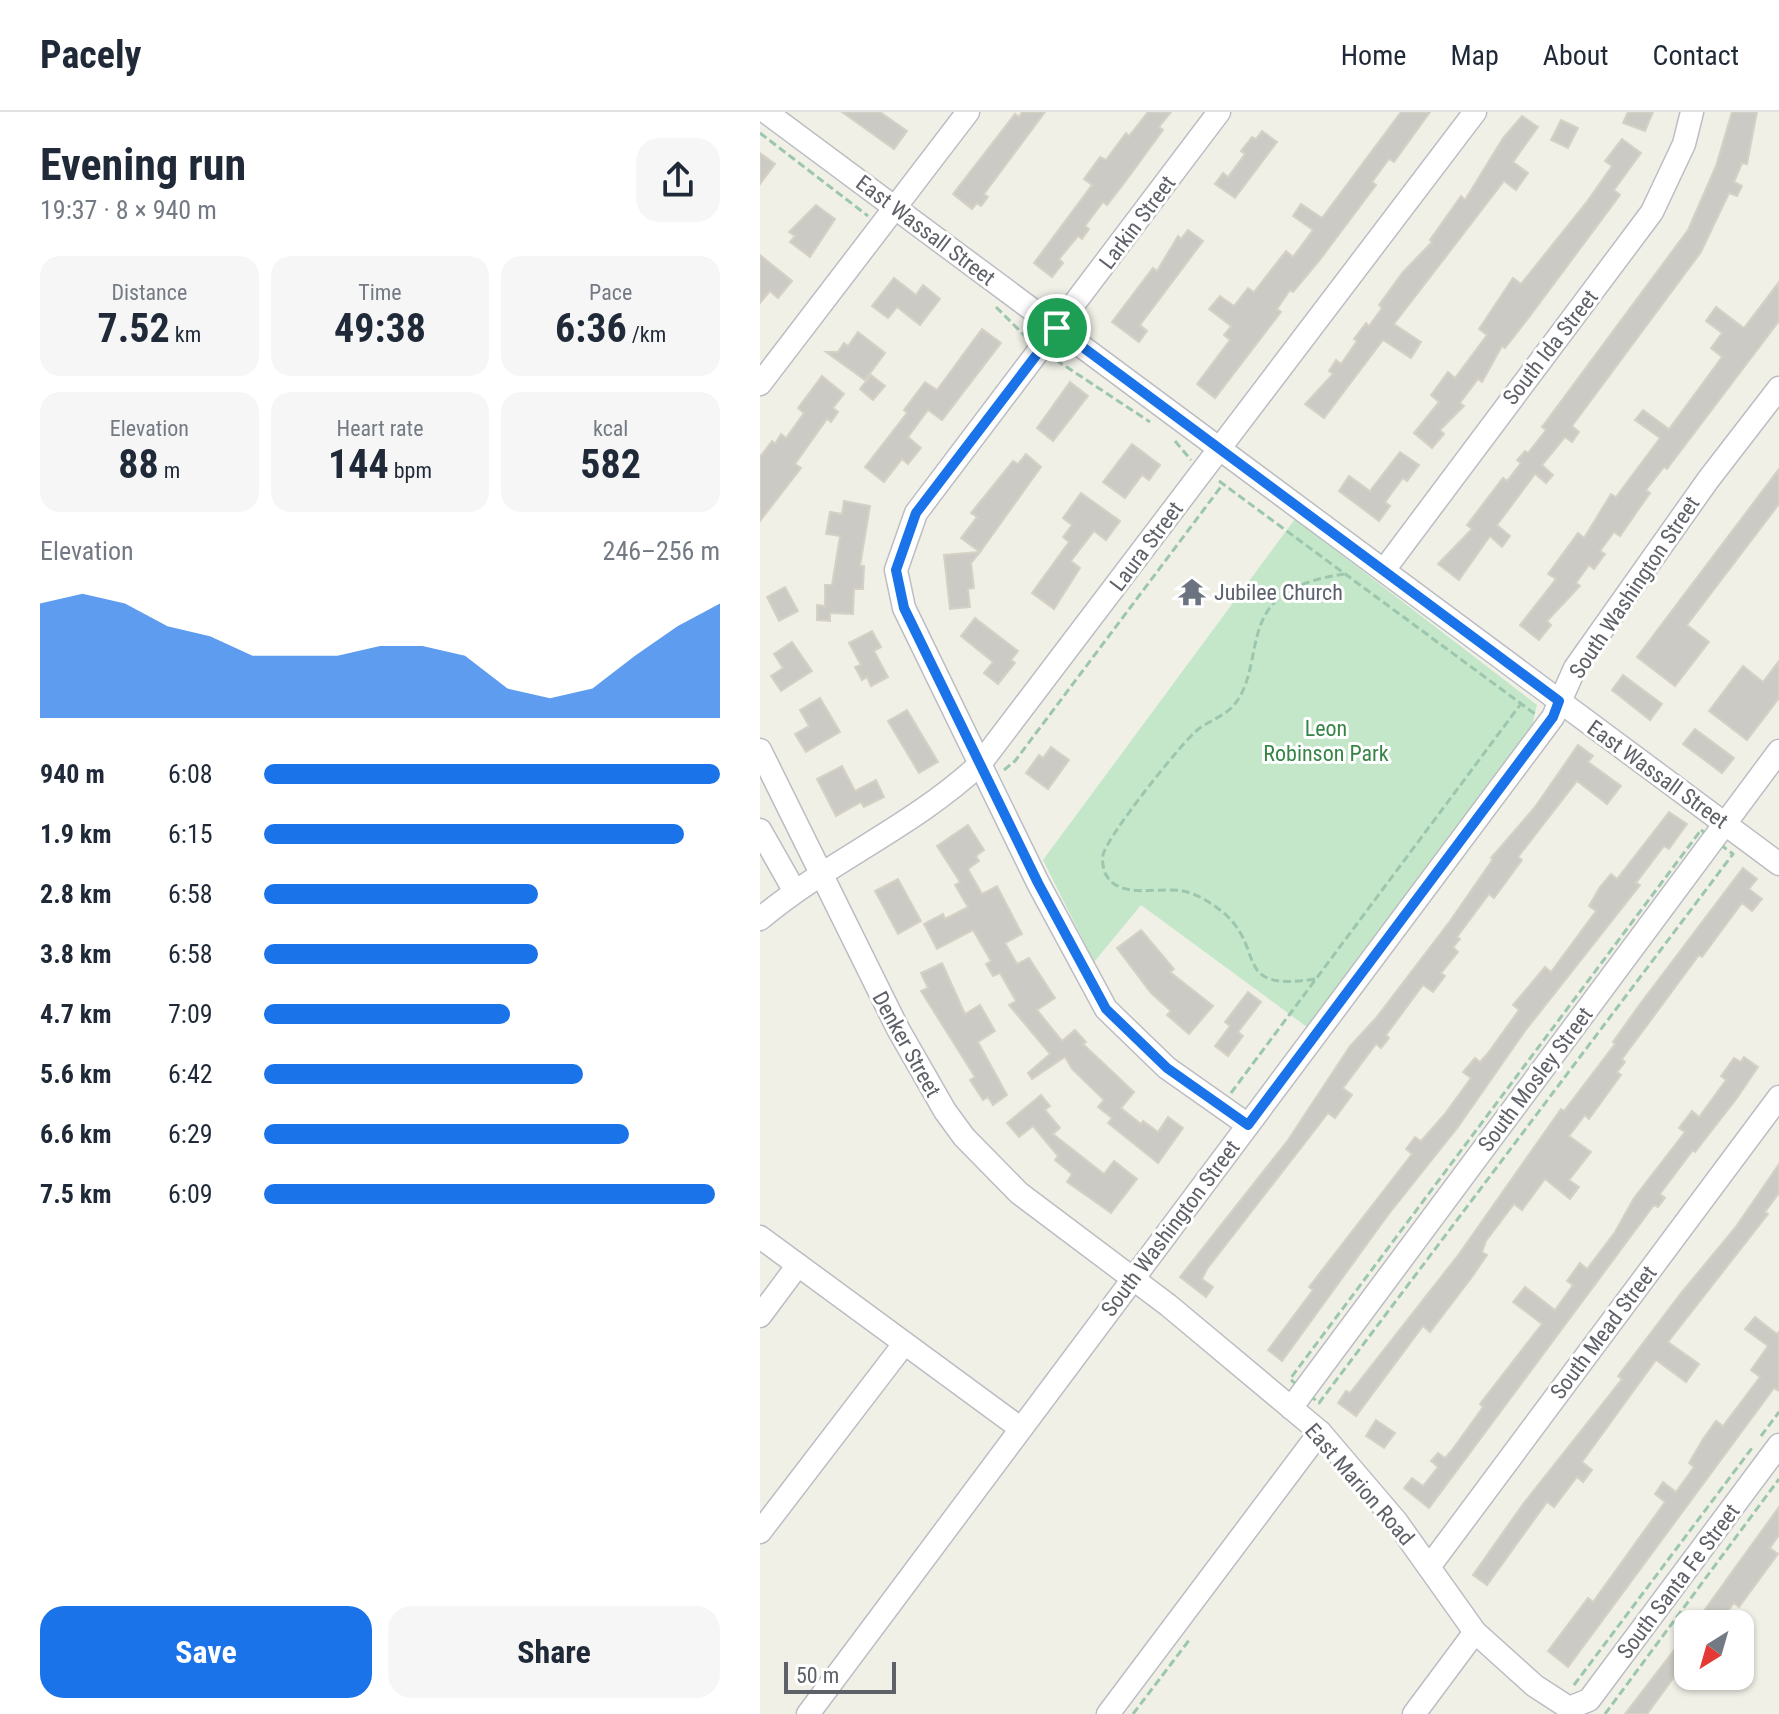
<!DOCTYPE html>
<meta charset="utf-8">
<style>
:root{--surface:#fff;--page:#f6f6f7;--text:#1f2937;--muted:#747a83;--line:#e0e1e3;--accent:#1a73e8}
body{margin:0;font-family:"Roboto Condensed",sans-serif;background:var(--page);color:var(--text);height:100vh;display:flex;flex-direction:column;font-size:30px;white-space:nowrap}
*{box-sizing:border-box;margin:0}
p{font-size:26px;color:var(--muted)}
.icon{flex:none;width:44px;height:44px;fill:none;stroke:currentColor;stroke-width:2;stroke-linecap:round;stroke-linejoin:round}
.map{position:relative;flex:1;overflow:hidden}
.side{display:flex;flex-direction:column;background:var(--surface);width:760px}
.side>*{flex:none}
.needle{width:52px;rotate:217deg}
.controls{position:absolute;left:914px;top:1498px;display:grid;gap:16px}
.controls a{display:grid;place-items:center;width:80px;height:80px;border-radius:16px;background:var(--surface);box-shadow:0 2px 6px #0004;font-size:40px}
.scale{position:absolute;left:24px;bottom:20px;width:112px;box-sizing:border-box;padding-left:8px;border:4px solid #5e6167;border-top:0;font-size:22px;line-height:28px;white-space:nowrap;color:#5e6167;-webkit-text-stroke:6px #fff;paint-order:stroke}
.pin{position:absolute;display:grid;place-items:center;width:68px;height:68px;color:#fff;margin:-34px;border:4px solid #fff;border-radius:50%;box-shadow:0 2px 8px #0007}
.round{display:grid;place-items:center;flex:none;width:84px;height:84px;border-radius:24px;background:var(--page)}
.overview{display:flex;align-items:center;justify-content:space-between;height:136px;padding:0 40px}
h1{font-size:44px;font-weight:700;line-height:60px}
.stats{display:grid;grid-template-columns:repeat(3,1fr);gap:12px;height:136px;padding:8px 40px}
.stats div{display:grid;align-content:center;border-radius:20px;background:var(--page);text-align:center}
.stats b{font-size:40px;font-weight:700}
.stats small{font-size:22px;font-weight:400}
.stats p{font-size:22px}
.chart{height:224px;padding:16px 40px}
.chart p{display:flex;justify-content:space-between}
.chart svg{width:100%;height:144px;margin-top:8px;fill:var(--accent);opacity:.7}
.cta{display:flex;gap:16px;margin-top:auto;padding:16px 40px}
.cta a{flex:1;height:92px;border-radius:24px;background:var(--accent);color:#fff;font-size:32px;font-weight:700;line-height:92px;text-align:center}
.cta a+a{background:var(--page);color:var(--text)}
ul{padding:0 40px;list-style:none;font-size:26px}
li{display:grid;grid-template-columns:128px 96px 1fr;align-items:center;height:60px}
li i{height:20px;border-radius:10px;background:var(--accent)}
header{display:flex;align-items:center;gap:48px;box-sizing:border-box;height:112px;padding:0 40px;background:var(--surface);border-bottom:2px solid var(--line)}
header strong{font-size:38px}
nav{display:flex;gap:44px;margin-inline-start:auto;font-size:28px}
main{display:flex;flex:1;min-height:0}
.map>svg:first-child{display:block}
</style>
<header>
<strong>Pacely</strong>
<nav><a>Home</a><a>Map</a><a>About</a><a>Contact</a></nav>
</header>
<main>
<section class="side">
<div class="overview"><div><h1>Evening run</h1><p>19:37 · 8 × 940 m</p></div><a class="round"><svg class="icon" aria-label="share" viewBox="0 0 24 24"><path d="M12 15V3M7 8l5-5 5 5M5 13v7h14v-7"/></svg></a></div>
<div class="stats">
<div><p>Distance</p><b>7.52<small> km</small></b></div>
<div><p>Time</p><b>49:38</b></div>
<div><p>Pace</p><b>6:36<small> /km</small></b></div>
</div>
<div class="stats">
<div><p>Elevation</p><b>88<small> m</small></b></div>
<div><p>Heart rate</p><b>144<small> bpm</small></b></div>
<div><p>kcal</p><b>582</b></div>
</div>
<div class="chart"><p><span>Elevation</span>246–256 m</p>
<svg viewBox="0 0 160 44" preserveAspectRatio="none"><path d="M0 44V9L10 6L20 9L30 16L40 19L50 25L60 25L70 25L80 22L90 22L100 25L110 35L120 38L130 35L140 25L150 16L160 9V44z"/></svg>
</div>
<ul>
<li><b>940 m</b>6:08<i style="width:100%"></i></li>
<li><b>1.9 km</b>6:15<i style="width:92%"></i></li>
<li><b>2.8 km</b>6:58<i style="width:60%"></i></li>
<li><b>3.8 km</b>6:58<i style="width:60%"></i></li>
<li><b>4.7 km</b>7:09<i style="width:54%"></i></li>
<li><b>5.6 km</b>6:42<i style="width:70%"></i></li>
<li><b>6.6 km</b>6:29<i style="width:80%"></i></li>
<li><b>7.5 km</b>6:09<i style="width:99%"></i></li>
</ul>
<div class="cta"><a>Save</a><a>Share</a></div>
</section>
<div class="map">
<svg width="1019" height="1602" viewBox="0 0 1019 1602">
<rect width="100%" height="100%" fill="#f0f0e7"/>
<path fill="#c4e7ca" d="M535 407 777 593 771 618 547 915 381 793 334 850 283 748Z"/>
<g fill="#cccac4" stroke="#d5d2c5" stroke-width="2">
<path d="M82 0H120L147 19 134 37Z"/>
<path d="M262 0H285L224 82 228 85 221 94 217 91 212 97 193 82 255 2 259 5Z"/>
<path d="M388 0H411L399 15 403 18 365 70 347 93 343 90 325 114 329 117 322 127 318 124 299 147 303 151 292 165 274 151 332 73 324 67 340 45 346 48 366 21 369 24Z"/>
<path d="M641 0H670L634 50 629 47 612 70 616 73 559 149 533 180 530 178 517 197 521 200 455 286 437 272 470 228 464 223 471 214 449 197 460 184 474 194 488 176 494 180 526 139 533 145 553 118 533 104 541 92 562 106Z"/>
<path d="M868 0H893L885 19 863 11Z"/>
<path d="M972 0H997L987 52 982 51 974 70 982 74 977 84 969 81 941 140 818 306 812 314 819 320 812 330 805 325 782 353 793 363 786 371 775 362 737 413 750 424 742 435 730 424 699 468 678 452 712 417 707 413 743 366 747 369 761 351 757 348 765 339 768 341 786 318 782 315 928 118 956 54Z"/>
<path d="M762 4 778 15 753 50 768 61 756 78 744 69 634 212 661 230 651 246 623 228 564 306 545 292 573 262 569 259 576 248 581 252 597 229 594 227 606 211 609 214 622 196 619 193 643 160 672 130 670 128 701 84 705 88 743 26Z"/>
<path d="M801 8 818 16 808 36 791 28Z"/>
<path d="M502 19 517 30 475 86 455 72 463 61 468 65 485 42 481 39 492 25 496 27Z"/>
<path d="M862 27 881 41 854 78 860 83 770 204 745 236 742 234 722 270 718 267 700 291 704 294 680 318 684 322 672 336 654 321 679 290 671 283 688 260 695 266 727 223 719 217 753 166 761 172 826 91 852 54 845 49Z"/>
<path d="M0 41 15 52 0 72Z"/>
<path d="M56 93 75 107 50 145 30 130 35 124 29 120Z"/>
<path d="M428 118 443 129 380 213 387 219 379 230 352 210 393 156 397 159 418 124 421 127Z"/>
<path d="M0 143 32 169 18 186 10 179 0 191Z"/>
<path d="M134 166 156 183 163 173 180 187 160 213 137 195 128 206 112 194Z"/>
<path d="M1019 170V209L907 357 904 355 886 378 890 381 860 424 854 420 840 439 845 442 834 457 829 453 816 471 820 474 787 509 791 513 779 528 760 513 796 467 788 462 818 421 824 426 851 382 856 385 900 326 875 308 883 298 909 317 962 245 951 236 962 221 946 209 956 195 984 216Z"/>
<path d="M222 217 241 231 182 308 168 298 148 325 161 336 148 352 142 347 124 370 105 355 147 301 144 298 165 270 177 278Z"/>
<path d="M98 220 125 241 105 268 66 240H78L84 231 88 234Z"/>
<path d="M111 263 125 274 113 288 100 277Z"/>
<path d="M62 264 84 282 73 296 78 300 71 310 67 307 35 352 41 356 0 409V345L12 329 15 332 21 322 26 326 44 301 38 296Z"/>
<path d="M310 270 328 284 293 329 277 316Z"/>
<path d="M372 332 400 353 389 368 382 363 365 386 343 370Z"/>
<path d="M640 340 659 353 647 369 643 366 625 390 630 394 619 409 579 379 589 364 610 379Z"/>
<path d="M266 342 281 355 220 440 201 426 217 405 211 401 253 349 258 352Z"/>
<path d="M1019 357V392L927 513 949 530 915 574 877 545Z"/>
<path d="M321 381 360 409 346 428 334 419 311 449 320 456 294 497 272 481 309 430 303 425 312 413 303 406Z"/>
<path d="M84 389 110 394 100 454H104L103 477H94L93 502 70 501V509L57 508V493L65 494V473H72L80 424 66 422 70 400 82 402Z"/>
<path d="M220 440 211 451 214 476 208 477 210 495 190 497 184 443Z"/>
<path d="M25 475 38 499 19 509 7 485Z"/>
<path d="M215 506 258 539 251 548 255 551 238 572 224 561 233 550 201 524Z"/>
<path d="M112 519 121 535 114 539 128 565 111 574 107 565 102 568 95 555 101 553 89 531Z"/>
<path d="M32 530 52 559 21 579 11 564 23 556 14 542Z"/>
<path d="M1019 549V586L987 628 949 599 983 554 1003 570Z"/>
<path d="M863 563 902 592 890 608 852 578Z"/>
<path d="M60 586 80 620 46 640 35 622 49 614 40 598Z"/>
<path d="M147 598 178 650 159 661 128 609Z"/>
<path d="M935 617 974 646 962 661 923 632Z"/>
<path d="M818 633 833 644 828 650 861 674 847 692 817 669 758 745 762 748 734 786 729 782 697 825 700 827 693 835 698 840 681 861 685 864 673 880 663 873 626 923 629 926 621 936 616 932 583 976 592 983 575 1006 568 1001 447 1157 442 1167 453 1175 446 1185 420 1165 528 1028 590 934 616 906 690 809 733 747 731 746 775 695Z"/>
<path d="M291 635 309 648 288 677 266 661 279 643 283 646Z"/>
<path d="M82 654 95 679 116 668 124 685 104 695 101 690 76 704 57 667Z"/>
<path d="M909 700 927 712 909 737 904 734 876 771 880 773 765 919 698 1015 628 1103 522 1249 508 1238 553 1178 549 1175 652 1042 646 1037 655 1025 661 1029 684 1003 711 966 703 960 715 946 720 950 728 941 759 898 753 893 785 855 791 860 836 799 829 794 840 775 851 762 857 767Z"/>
<path d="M208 713 224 738 216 744 219 749 208 757 222 782 237 774 262 822 245 831 257 852 269 846 295 886 277 898 302 929 315 918 326 930 323 932 374 980 361 996 381 1012 383 1009 398 1020 408 1005 423 1016 398 1051 348 1011 352 1006 338 995 344 988 312 957 305 945 272 967 268 961 290 942 249 893 256 889 240 861 233 864 226 852 231 849 213 818 177 837 164 812 183 802 185 807 208 795 195 773 200 770 177 734Z"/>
<path d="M983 756 997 767 989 777 1002 787 992 799 982 791 942 845 939 843 862 947 865 950 857 960 861 963 829 1007 825 1003 809 1024 831 1040 809 1068 819 1075 810 1087 785 1067 762 1098 754 1092 726 1129 722 1140 727 1143 712 1165 670 1220 663 1214 596 1304 578 1291 586 1279 590 1281 699 1142 801 997 804 999 855 932 853 930 880 892Z"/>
<path d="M138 767 161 809 138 822 115 779Z"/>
<path d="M381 818 414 857 410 860 453 894 429 922 407 903 411 899 391 881 357 836Z"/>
<path d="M182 851 205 902 220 893 235 919 218 930 247 983 233 993 228 985 223 988 210 968 215 965 161 879 168 876 161 861Z"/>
<path d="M488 880 501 890 478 920 483 924 468 944 455 934 470 914 465 910Z"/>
<path d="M984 945 998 955 977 986 935 1040 933 1038 900 1082 905 1086 898 1095 894 1093 669 1396 644 1376 652 1366 663 1374 678 1355 671 1349 678 1341 685 1346 692 1338 723 1295 720 1292 782 1212 753 1190 765 1175 795 1198 813 1173 807 1169 820 1151 827 1157 855 1120 874 1086 925 1020 919 1016 932 999 939 1005 966 968 961 964 974 946 981 950Z"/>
<path d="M281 983 290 994 285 998 300 1016 293 1022 344 1062 354 1049 377 1067 351 1101 307 1070 312 1062 295 1048 298 1044 273 1014 259 1025 247 1011Z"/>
<path d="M1019 1052V1081L1005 1100 1008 1102 908 1230 939 1252 926 1270 896 1248 822 1350 832 1358 823 1370 817 1365 794 1395 787 1390 727 1473 713 1463 763 1392 862 1267 858 1264 921 1181 975 1116Z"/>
<path d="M995 1205 1017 1222 1019 1220V1279L1014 1276 808 1555 788 1539 828 1486 833 1490 905 1390 895 1382 903 1370 916 1380 934 1355 929 1351 943 1327 956 1309 963 1314 1000 1265 991 1258 1008 1234 985 1217Z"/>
<path d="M616 1308 635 1321 624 1336 606 1324Z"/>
<path d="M1019 1395V1423L1010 1436 1018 1442 979 1495 974 1491 958 1512H944L938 1507Z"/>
<path d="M928 1520V1546L887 1602H865Z"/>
</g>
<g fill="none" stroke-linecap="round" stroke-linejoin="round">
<defs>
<g id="minor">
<path d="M6 0 1019 752"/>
<path d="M459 0 156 401 136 458 144 496 278 771 346 897 407 956 488 1013"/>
<path d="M0 272 208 0"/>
<path d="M624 458 892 100 924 32 932 0"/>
<path d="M0 638 138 917 185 999 204 1025 259 1081 408 1193 560 1320 636 1409 715 1520 775 1574 809 1596 829 1588 1019 1333"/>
<path d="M0 718 34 778"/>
<path d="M0 807C69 749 154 714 220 652L715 0"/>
<path d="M0 1125 260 1316"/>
<path d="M0 1204 38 1153"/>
<path d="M531 1296 1019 639"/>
<path d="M0 1420 144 1232"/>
<path d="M669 1455 1019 985"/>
<path d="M48 1602 793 605 815 556 948 368 1019 276"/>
<path d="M348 1602 560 1320"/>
<path d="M654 1602 715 1520"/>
</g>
</defs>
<use href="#minor" stroke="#bbbdc2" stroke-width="25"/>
<g stroke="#9cc6ae" stroke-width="3" stroke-dasharray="8 4" stroke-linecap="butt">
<path d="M0 21 108 104"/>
<path d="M236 195 265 224"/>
<path d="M296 248 390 310"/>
<path d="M415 329 431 348"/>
<path d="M459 369 775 602"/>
<path d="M244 658 255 649 463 372"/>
<path d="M941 718 973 742 559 1291 530 1267Z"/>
<path d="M555 867C472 880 506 839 465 802 453 792 438 782 423 779 397 774 359 789 345 761 343 756 342 749 343 743 348 723 417 637 434 621 446 609 463 606 474 593 499 563 487 515 517 488 536 471 560 466 584 462"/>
<path d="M471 981 760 593"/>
<path d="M1001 1324 1019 1300"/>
<path d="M814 1573 992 1336"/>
<path d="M373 1602 430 1527"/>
<path d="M845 1602 1019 1367"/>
</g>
<use href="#minor" stroke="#fff" stroke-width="22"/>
</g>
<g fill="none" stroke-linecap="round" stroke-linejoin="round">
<defs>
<path id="route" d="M297 216 799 589 793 605 488 1013 407 956 346 897 278 771 144 496 136 458 156 401Z"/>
</defs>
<use href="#route" stroke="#fff" stroke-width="16"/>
<use href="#route" stroke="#1a73e8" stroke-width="10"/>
</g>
<defs>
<symbol id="temple-bare" viewBox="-9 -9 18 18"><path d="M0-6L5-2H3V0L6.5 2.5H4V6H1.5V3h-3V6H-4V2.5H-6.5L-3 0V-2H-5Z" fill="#6b7280" stroke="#fff" stroke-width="2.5" paint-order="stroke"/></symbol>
</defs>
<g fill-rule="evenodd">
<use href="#temple-bare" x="412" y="460" width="40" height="40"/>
</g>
<g text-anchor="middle" stroke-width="6" stroke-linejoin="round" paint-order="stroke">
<g font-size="22" fill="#5e6167" stroke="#fff">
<text transform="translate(377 110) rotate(-53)" y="8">Larkin Street</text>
<text transform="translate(166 118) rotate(37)" y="8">East Wassall Street</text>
<text transform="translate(790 235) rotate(-52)" y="8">South Ida Street</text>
<text transform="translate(386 434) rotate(-53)" y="8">Laura Street</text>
<text transform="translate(874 475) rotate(-56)" y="8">South Washington Street</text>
<text transform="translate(898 662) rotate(36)" y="8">East Wassall Street</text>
<text transform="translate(147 932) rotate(61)" y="8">Denker Street</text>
<text transform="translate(775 967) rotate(-53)" y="8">South Mosley Street</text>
<text transform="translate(410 1116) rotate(-53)" y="8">South Washington Street</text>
<text transform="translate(843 1220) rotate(-53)" y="8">South Mead Street</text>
<text transform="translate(600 1372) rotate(49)" y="8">East Marion Road</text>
<text transform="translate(918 1469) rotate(-53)" y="8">South Santa Fe Street</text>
</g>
<g font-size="22" fill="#5b616d" stroke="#fff" text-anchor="start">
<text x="454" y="488">Jubilee Church</text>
</g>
<g font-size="22" fill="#378546" stroke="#fff">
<text x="566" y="624">Leon<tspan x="566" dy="25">Robinson Park</tspan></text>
</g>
</g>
</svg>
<div class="controls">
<a><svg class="needle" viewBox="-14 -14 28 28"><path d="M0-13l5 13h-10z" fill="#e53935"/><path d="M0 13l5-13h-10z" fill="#747a83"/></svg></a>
</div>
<div class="scale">50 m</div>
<div class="pin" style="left:297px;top:216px;background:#1e9e55"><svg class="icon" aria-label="arrive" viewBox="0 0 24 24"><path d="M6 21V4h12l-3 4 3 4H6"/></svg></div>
</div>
</main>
